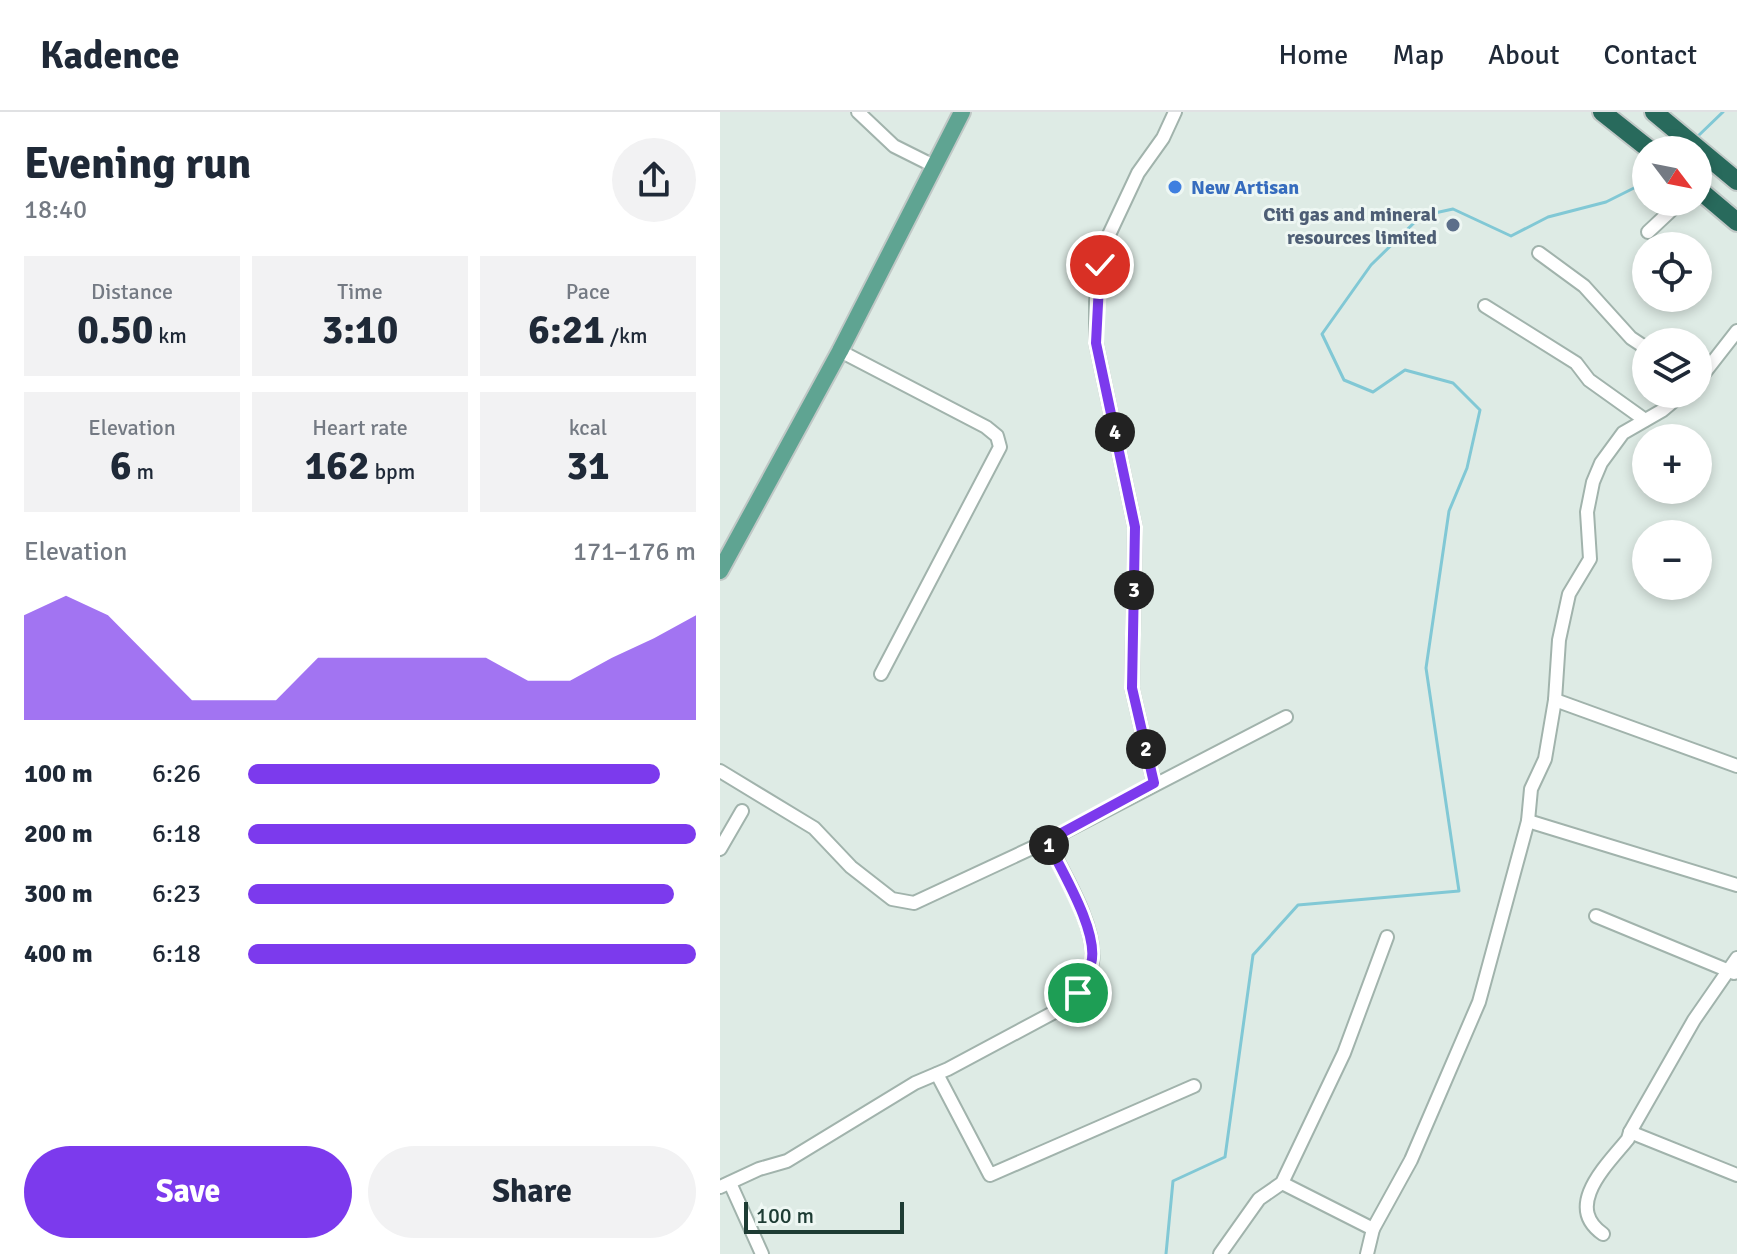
<!DOCTYPE html>
<meta charset="utf-8">
<style>
:root{--surface:#fff;--page:#f2f2f3;--text:#1f2937;--muted:#747a83;--line:#e0e1e3;--accent:#7c3aed}
body{margin:0;font-family:Signika,sans-serif;background:var(--page);color:var(--text);height:100vh;display:flex;flex-direction:column;font-size:30px;white-space:nowrap}
*{box-sizing:border-box;margin:0}
p{font-size:26px;color:var(--muted)}
.icon{flex:none;width:44px;height:44px;fill:none;stroke:currentColor;stroke-width:2;stroke-linecap:round;stroke-linejoin:round}
.map{position:relative;flex:1;overflow:hidden}
.sheet{display:flex;flex-direction:column;background:var(--surface);width:720px}
.sheet>*{flex:none}
.needle{width:52px;rotate:122deg}
.tools{position:absolute;left:912px;top:24px;display:grid;gap:16px}
.tools a{display:grid;place-items:center;width:80px;height:80px;border-radius:50%;background:var(--surface);box-shadow:0 4px 12px #0003;font-size:40px}
.scale{position:absolute;left:24px;bottom:20px;width:160px;box-sizing:border-box;padding-left:8px;border:4px solid #1e3c34;border-top:0;font-size:22px;line-height:28px;white-space:nowrap;color:#1e3c34;-webkit-text-stroke:6px #eef7f3;paint-order:stroke}
.pin{position:absolute;display:grid;place-items:center;width:68px;height:68px;color:#fff;margin:-34px;border:4px solid #fff;border-radius:50%;box-shadow:0 2px 8px #0007}
.km{position:absolute;width:40px;height:40px;margin:-20px;border-radius:50%;background:#222;color:#fff;font-size:22px;line-height:40px;text-align:center}
.round{display:grid;place-items:center;flex:none;width:84px;height:84px;border-radius:42px;background:var(--page)}
.headline{display:flex;align-items:center;justify-content:space-between;height:136px;padding:0 24px}
h1{font-size:44px;font-weight:700;line-height:60px}
.metrics{display:grid;grid-template-columns:repeat(3,1fr);gap:12px;height:136px;padding:8px 24px}
.metrics div{display:grid;align-content:center;border-radius:0px;background:var(--page);text-align:center}
.metrics b{font-size:40px;font-weight:700}
.metrics small{font-size:22px;font-weight:400}
.metrics p{font-size:22px}
.chart{height:224px;padding:16px 24px}
.chart p{display:flex;justify-content:space-between}
.chart svg{width:100%;height:144px;margin-top:8px;fill:var(--accent);opacity:.7}
.button{display:flex;gap:16px;margin-top:auto;padding:16px 24px}
.button a{flex:1;height:92px;border-radius:48px;background:var(--accent);color:#fff;font-size:32px;font-weight:700;line-height:92px;text-align:center}
.button a+a{background:var(--page);color:var(--text)}
ul{padding:0 24px;list-style:none;font-size:26px}
li{display:grid;grid-template-columns:128px 96px 1fr;align-items:center;height:60px}
li i{height:20px;border-radius:10px;background:var(--accent)}
header{display:flex;align-items:center;gap:48px;box-sizing:border-box;height:112px;padding:0 40px;background:var(--surface);border-bottom:2px solid var(--line)}
header strong{font-size:38px}
nav{display:flex;gap:44px;margin-inline-start:auto;font-size:28px}
main{display:flex;flex:1;min-height:0}
.map>svg:first-child{display:block}
</style>
<header>
<strong>Kadence</strong>
<nav><a>Home</a><a>Map</a><a>About</a><a>Contact</a></nav>
</header>
<main>
<section class="sheet">
<div class="headline"><div><h1>Evening run</h1><p>18:40</p></div><a class="round"><svg class="icon" aria-label="share" viewBox="0 0 24 24"><path d="M12 15V3M7 8l5-5 5 5M5 13v7h14v-7"/></svg></a></div>
<div class="metrics">
<div><p>Distance</p><b>0.50<small> km</small></b></div>
<div><p>Time</p><b>3:10</b></div>
<div><p>Pace</p><b>6:21<small> /km</small></b></div>
</div>
<div class="metrics">
<div><p>Elevation</p><b>6<small> m</small></b></div>
<div><p>Heart rate</p><b>162<small> bpm</small></b></div>
<div><p>kcal</p><b>31</b></div>
</div>
<div class="chart"><p><span>Elevation</span>171–176 m</p>
<svg viewBox="0 0 160 44" preserveAspectRatio="none"><path d="M0 44V12L10 6L20 12L30 25L40 38L50 38L60 38L70 25L80 25L90 25L100 25L110 25L120 32L130 32L140 25L150 19L160 12V44z"/></svg>
</div>
<ul>
<li><b>100 m</b>6:26<i style="width:92%"></i></li>
<li><b>200 m</b>6:18<i style="width:100%"></i></li>
<li><b>300 m</b>6:23<i style="width:95%"></i></li>
<li><b>400 m</b>6:18<i style="width:100%"></i></li>
</ul>
<div class="button"><a>Save</a><a>Share</a></div>
</section>
<div class="map">
<svg width="1017" height="1142" viewBox="0 0 1017 1142">
<rect width="100%" height="100%" fill="#deebe5"/>
<g fill="none" stroke-linecap="round" stroke-linejoin="round">
<g stroke="#81c8d5" stroke-width="3">
<path d="M977 25 1003 0"/>
<path d="M446 1142 453 1069 505 1045 533 843 578 793 739 779 706 556 729 399 747 356 760 298 733 271 685 258 653 280 624 268 602 222 651 153 701 104 733 97 791 124 828 105 886 90 926 70"/>
</g>
<defs>
<g id="minor">
<path d="M138 0 174 34 214 54"/>
<path d="M928 120 960 90"/>
<path d="M819 141 864 174 911 226 926 236"/>
<path d="M765 194 856 251 869 268 925 308"/>
<path d="M120 239 266 315 277 324 280 335 161 562"/>
<path d="M978 269 1017 219"/>
<path d="M835 588 1017 654"/>
<path d="M0 659 94 716 131 755 172 787 194 791 327 729 566 605"/>
<path d="M434 671 412 576 415 415 376 231V190L380 153 387 127 418 61 443 26 455 0"/>
<path d="M808 709 1017 773"/>
<path d="M0 737 22 699"/>
<path d="M876 804 1014 861"/>
<path d="M217 962 270 1063 474 974"/>
<path d="M910 1020 974 908 1017 846"/>
<path d="M10 1071 42 1142"/>
<path d="M562 1071 653 1117"/>
<path d="M0 1075 39 1057 67 1049 195 971 228 957 342 896C355 884 369 868 372 850 377 815 342 759 327 729"/>
<path d="M883 1122C843 1094 887 1053 908 1027L910 1020 1017 1063"/>
<path d="M500 1142 539 1087 562 1071 624 941 667 825"/>
<path d="M647 1142 653 1117 691 1048 759 890 808 709 811 677 825 647 835 588 839 528 849 482 870 447 867 400 873 370 881 351 903 321 943 298 962 282"/>
</g>
<path id="major" d="M0 459 120 239 242 0"/>
<g id="highway">
<path d="M882 0 930 38"/>
<path d="M934 0 1017 69"/>
<path d="M978 77 1017 110"/>
</g>
</defs>
<use href="#minor" stroke="#a1b3ac" stroke-width="16"/>
<use href="#major" stroke="#c0c8c6" stroke-width="20"/>
<use href="#highway" stroke="#c0c8c6" stroke-width="22"/>
<use href="#minor" stroke="#fff" stroke-width="12"/>
<use href="#major" stroke="#5fa492" stroke-width="16"/>
<use href="#highway" stroke="#286a5c" stroke-width="18"/>
</g>
<g fill="none" stroke-linecap="round" stroke-linejoin="round">
<defs>
<path id="route" d="M358 881C362 872 368 862 371 852 380 821 341 758 327 729L434 671 412 576 415 415 376 231 380 153"/>
</defs>
<use href="#route" stroke="#fff" stroke-width="16"/>
<use href="#route" stroke="#7c3aed" stroke-width="10"/>
</g>
<circle fill="#3f7fe0" stroke="#eef7f3" stroke-width="3" cx="455" cy="75" r="8"/>
<circle fill="#5c6f8a" stroke="#eef7f3" stroke-width="3" cx="733" cy="113" r="8"/>
<g text-anchor="middle" stroke-width="6" stroke-linejoin="round" paint-order="stroke">
<g font-size="20" font-weight="bold" fill="#366cbe" stroke="#eef7f3" text-anchor="start">
<text x="471" y="82">New Artisan</text>
</g>
<g font-size="20" font-weight="bold" fill="#4e5e75" stroke="#eef7f3" text-anchor="end">
<text x="717" y="109">Citi gas and mineral<tspan x="717" dy="23">resources limited</tspan></text>
</g>
</g>
</svg>
<div class="tools">
<a><svg class="needle" viewBox="-14 -14 28 28"><path d="M0-13l5 13h-10z" fill="#e53935"/><path d="M0 13l5-13h-10z" fill="#747a83"/></svg></a>
<a><svg class="icon" aria-label="locate" viewBox="0 0 24 24"><circle cx="12" cy="12" r="6"/><path d="M12 2v4M12 18v4M2 12h4M18 12h4"/></svg></a>
<a><svg class="icon" aria-label="layers" viewBox="0 0 24 24"><path d="M12 4l9 5-9 5-9-5zM3 14l9 5 9-5"/></svg></a>
<a>+</a>
<a>−</a>
</div>
<div class="scale">100 m</div>
<div class="pin" style="left:358px;top:881px;background:#1e9e55"><svg class="icon" aria-label="arrive" viewBox="0 0 24 24"><path d="M6 21V4h12l-3 4 3 4H6"/></svg></div>
<div class="pin" style="left:380px;top:153px;background:#d93025"><svg class="icon" aria-label="check" viewBox="0 0 24 24"><path d="M5 12l5 5 9-10"/></svg></div>
<b class="km" style="left:329px;top:733px">1</b>
<b class="km" style="left:426px;top:637px">2</b>
<b class="km" style="left:414px;top:478px">3</b>
<b class="km" style="left:395px;top:320px">4</b>
</div>
</main>
